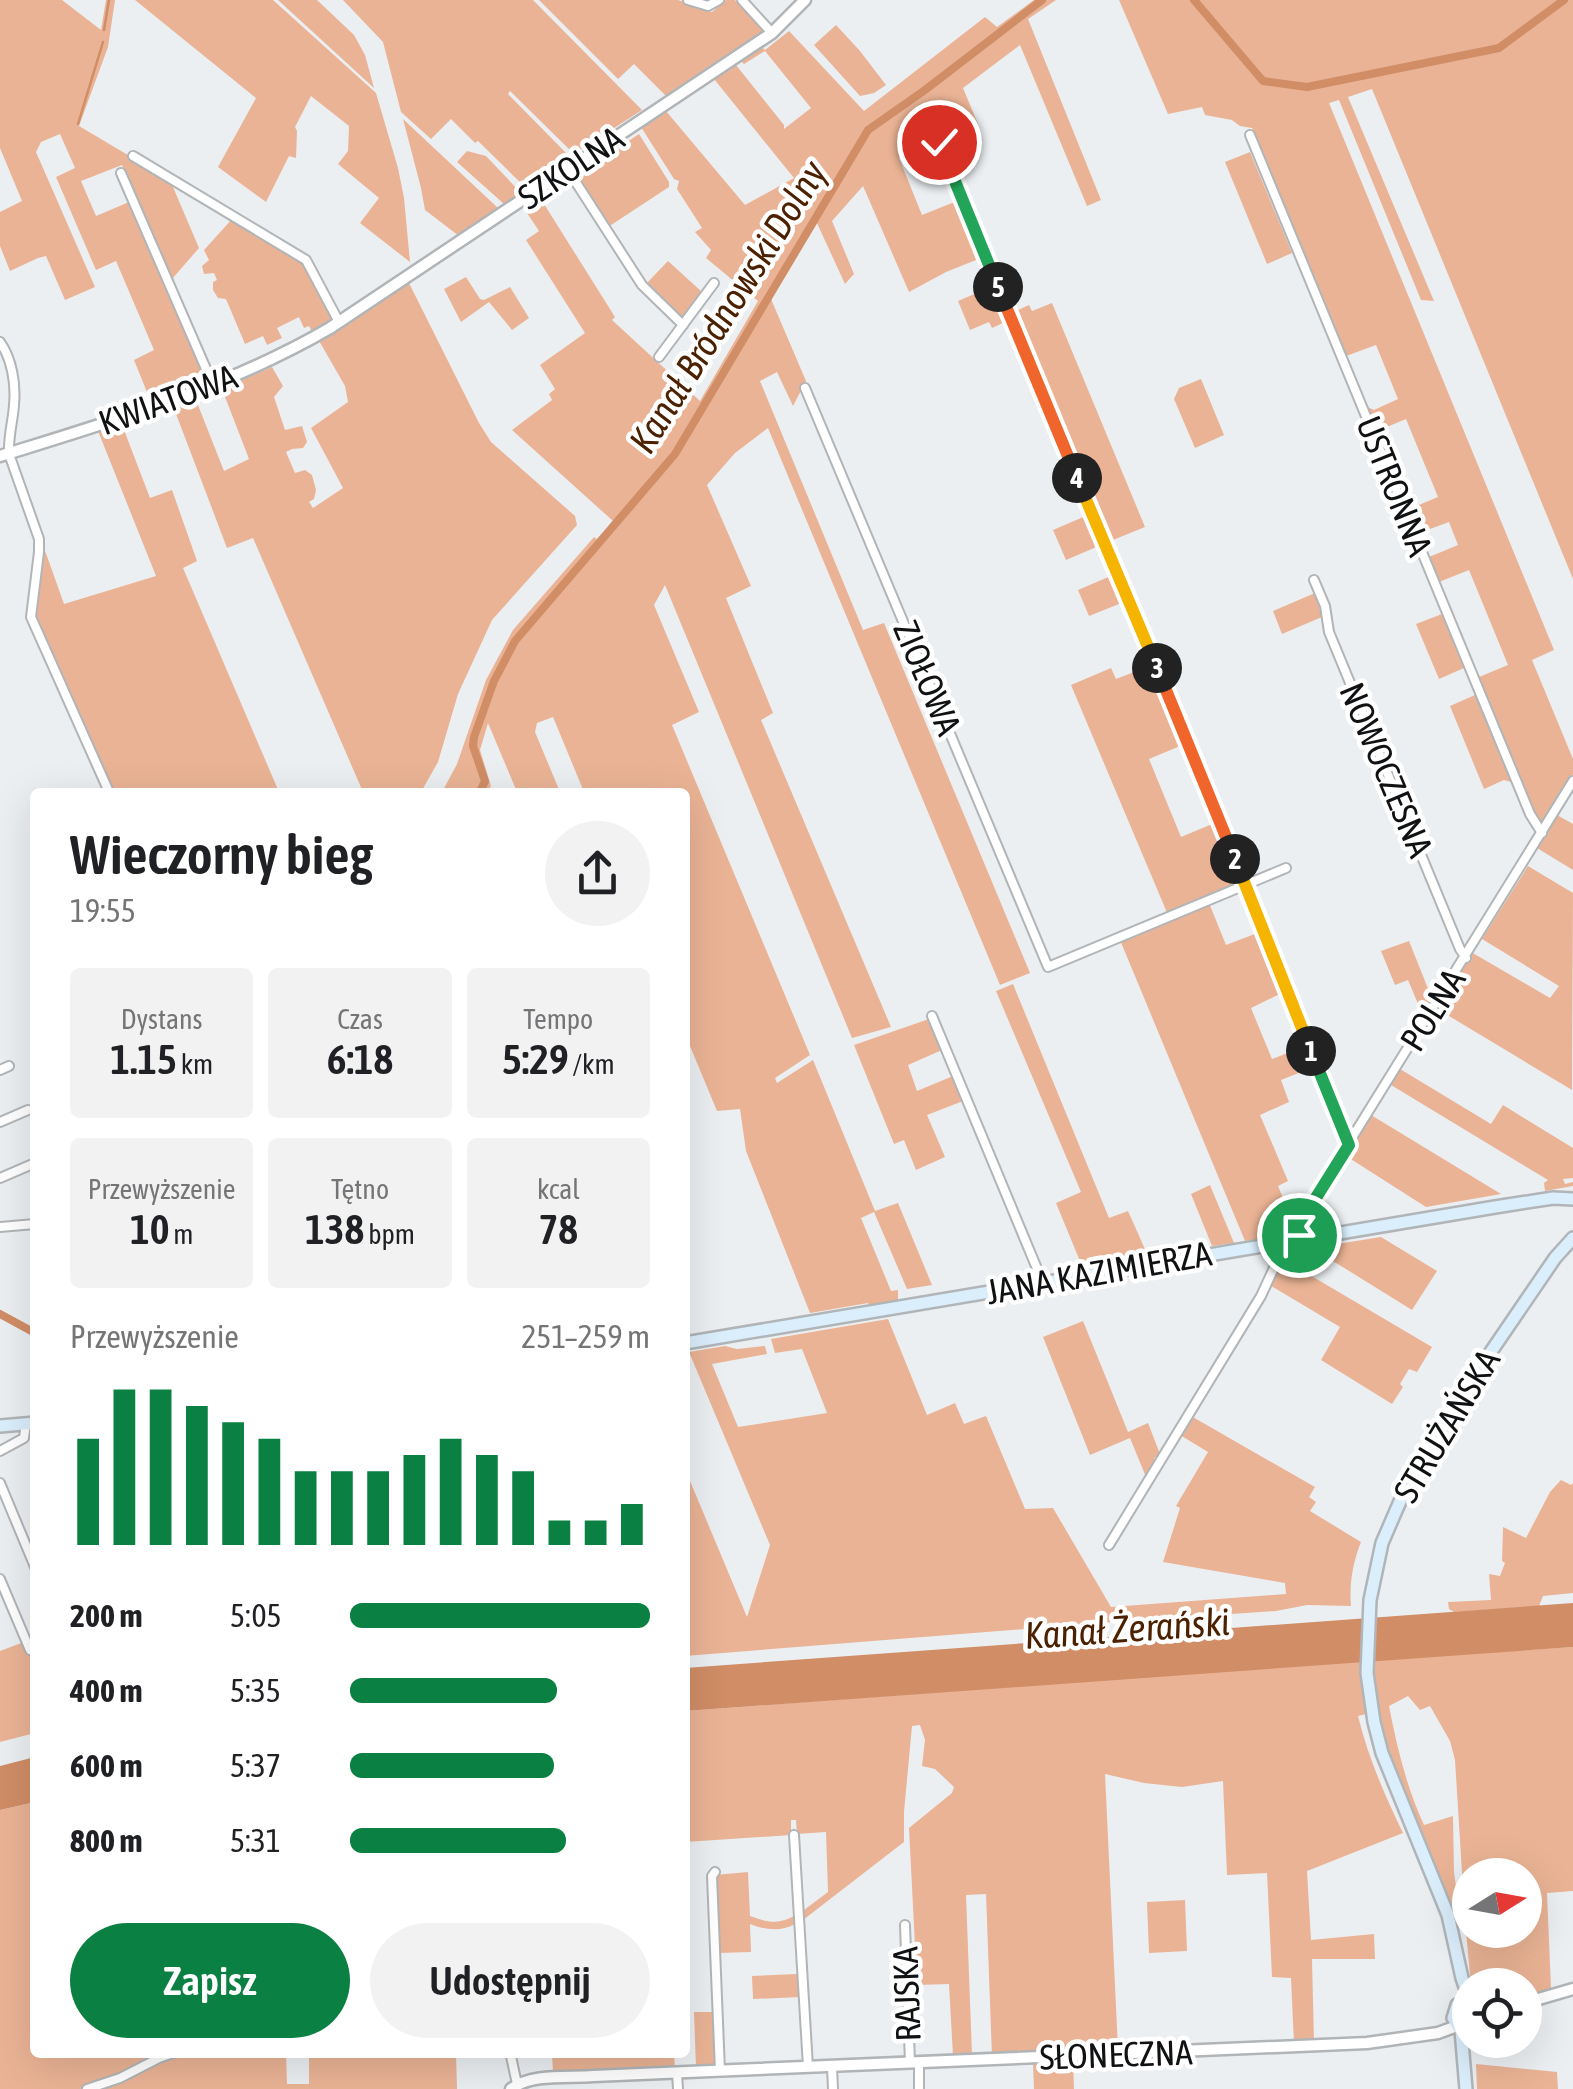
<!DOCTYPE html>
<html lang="pl">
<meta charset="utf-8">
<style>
:root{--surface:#fff;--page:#f2f2f2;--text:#202124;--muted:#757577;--accent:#0b8043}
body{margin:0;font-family:"Asap Condensed",sans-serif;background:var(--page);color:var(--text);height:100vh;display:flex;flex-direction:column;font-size:38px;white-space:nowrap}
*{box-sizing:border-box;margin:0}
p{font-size:32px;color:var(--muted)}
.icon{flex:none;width:55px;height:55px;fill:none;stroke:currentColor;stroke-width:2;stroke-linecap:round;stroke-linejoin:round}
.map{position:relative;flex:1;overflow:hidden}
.panel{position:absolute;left:30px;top:788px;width:660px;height:1270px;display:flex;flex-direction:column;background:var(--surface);border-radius:10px;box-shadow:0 10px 40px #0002}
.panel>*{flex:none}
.needle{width:65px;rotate:79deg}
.tools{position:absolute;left:1452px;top:1858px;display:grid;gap:20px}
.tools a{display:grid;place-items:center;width:90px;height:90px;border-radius:50%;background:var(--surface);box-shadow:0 10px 40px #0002;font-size:50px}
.pin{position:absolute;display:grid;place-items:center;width:85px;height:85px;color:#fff;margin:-42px;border:5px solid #fff;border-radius:50%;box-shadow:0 2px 10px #0007}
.km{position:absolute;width:50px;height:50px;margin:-25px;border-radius:50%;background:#222;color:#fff;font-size:28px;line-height:50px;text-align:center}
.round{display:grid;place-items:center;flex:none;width:105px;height:105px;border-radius:52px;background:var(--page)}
.head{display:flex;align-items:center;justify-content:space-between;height:170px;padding:0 40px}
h1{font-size:55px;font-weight:600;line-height:75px}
.figures{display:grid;grid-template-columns:repeat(3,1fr);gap:15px;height:170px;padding:10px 40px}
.figures div{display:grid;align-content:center;border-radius:10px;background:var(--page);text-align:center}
.figures b{font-size:42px;font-weight:600}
.figures small{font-size:28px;font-weight:400}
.figures p{font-size:28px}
.chart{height:280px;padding:20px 40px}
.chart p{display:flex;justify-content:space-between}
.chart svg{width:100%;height:180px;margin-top:10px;stroke:var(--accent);stroke-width:6}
.button{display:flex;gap:20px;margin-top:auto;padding:20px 40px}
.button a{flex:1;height:115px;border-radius:60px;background:var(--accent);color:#fff;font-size:40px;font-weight:600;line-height:115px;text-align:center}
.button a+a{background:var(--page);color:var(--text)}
ul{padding:0 40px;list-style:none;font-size:32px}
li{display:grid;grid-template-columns:160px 120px 1fr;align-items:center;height:75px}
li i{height:25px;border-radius:12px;background:var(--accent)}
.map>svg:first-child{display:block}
</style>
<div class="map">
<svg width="1573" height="2089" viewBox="0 0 1573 2089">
<rect width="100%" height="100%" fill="#eceff2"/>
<g fill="#eab395" fill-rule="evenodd">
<path d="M0 0H62L101 30 106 0H115L108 47 79 126 170 180 199 248 172 279 122 165 81 181 96 216 129 202 207 382 151 402 134 360 154 350 116 261 96 270 56 177 75 168 60 134 41 142 36 152 95 287 65 300 46 256 38 258 10 271 0 246V212L22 201 0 148Z"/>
<path d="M135 0H273L376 93 398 168 404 198 410 262 360 223 379 198 338 164 348 151 349 126 311 96 295 127 297 131 296 158 289 156 266 202 218 167 256 98Z"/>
<path d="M278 0H317L354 35 365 55 374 88Z"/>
<path d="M343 0H533L642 110 574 154 510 91 508 94 570 157 527 189 478 141 475 143 451 119 431 139 401 112 383 42Z"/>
<path d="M539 0H678L712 12 726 0H735L764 30 666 96 634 64 618 79Z"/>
<path d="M1034 0H1056L1028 19 1101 200 1087 206 1020 45 963 88 980 129 947 143 941 132 930 136 934 144 899 158 922 215 957 201 981 258 946 272 909 292 863 186 832 221 854 274 845 284 816 221 771 299 806 381 793 406 777 372 760 381 863 630 884 623 1030 973 1000 985 768 428 735 453 707 485 751 586 726 598 773 713 761 720 891 1027 852 1038 665 585 654 605 699 712 672 725 810 1055 775 1078 777 1083 813 1060 875 1211 898 1203 932 1285 907 1289 874 1212 861 1218 891 1291 898 1290V1301L869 1306 868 1303 810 1313 746 1151 740 1109 717 1111 685 1034V792H584L553 717 537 723 535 732 560 792H517L488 723 480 750 491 786 487 792H442L457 764 486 680 513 630 594 537 598 540 613 521 512 430 552 400 549 394 555 389 540 365 585 333 526 240 539 231 523 207 539 196 615 317 612 320 700 401 758 301 706 258 711 250 695 232 702 228 677 189 679 181 674 179 641 127 666 111 745 205 794 178 714 79 736 65 784 125V129L811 108 765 51 744 64 741 61 762 47 765 50 789 31 864 111 985 17 997 27Z"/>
<path d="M1119 0H1573V579L1372 89 1348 97 1434 301 1421 300 1339 100 1329 103 1554 650 1532 660 1573 759V774L1543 822H1539L1479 677 1508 665 1469 570 1439 582 1429 557 1458 545 1449 522 1419 533 1409 509 1438 497 1406 419 1382 429 1379 436 1367 407 1374 410 1398 399 1376 345 1346 356 1252 128 1240 126 1232 120 1205 115 1202 107 1168 114Z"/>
<path d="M836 25 860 51 886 85 874 93 860 96 814 45Z"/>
<path d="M403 119 498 208 459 236 425 210 421 188Z"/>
<path d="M639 134 669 182V187L608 227 575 177Z"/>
<path d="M467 151 486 156 522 194 504 204 457 162Z"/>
<path d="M1250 152 1292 253 1267 264 1225 162Z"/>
<path d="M233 218 306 263 335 318 312 332 309 326 304 328 299 317 277 328 282 338 267 345 263 336 245 344 226 299 218 298 213 290V282L217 280 214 273 204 274 202 266 209 260 204 250Z"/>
<path d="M668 261 702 292 684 316H680L645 285Z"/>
<path d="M466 277 480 299 484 300 510 287 529 318 512 330 489 302 461 322 444 289Z"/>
<path d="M408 281 479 423 491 442 575 516 577 525 492 620 458 694 438 762 421 792H363L253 538 227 548 173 406 196 400 224 471 249 459 222 389 272 367 283 386 274 397 285 430 302 426 307 442 303 448 292 449 286 452 295 473 305 470 312 475 316 490 314 499 309 502 313 508 343 488 311 428 348 402 345 386 318 339Z"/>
<path d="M993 286 1009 324 1005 322 992 328 989 322 970 330 958 301Z"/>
<path d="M1052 303 1145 527 1108 542 1016 318V311L1029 305 1032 311Z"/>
<path d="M1201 379 1224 435 1195 448 1174 399 1179 388Z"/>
<path d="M121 422 150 498 172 490 197 561 183 568 279 792H113L32 615 43 545 64 604 156 576 98 431Z"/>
<path d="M1088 515 1101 545 1066 560 1053 530Z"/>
<path d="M1113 575 1124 602 1089 616 1078 590Z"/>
<path d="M1315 593 1322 617 1282 634 1273 611Z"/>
<path d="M1442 614 1464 668 1439 679 1416 624Z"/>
<path d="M1152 665 1185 744 1149 759 1181 837 1217 822 1240 879 1238 884 1168 915 1071 685 1111 668 1116 679Z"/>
<path d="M1475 695 1511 782 1504 780 1484 789 1450 706Z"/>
<path d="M1557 815 1573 824V870L1537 848Z"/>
<path d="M1528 866 1573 893 1572 1090 1439 1010 1471 952 1550 998 1559 986 1482 939Z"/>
<path d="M1209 903 1226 945 1260 932 1284 992 1251 1008 1272 1059 1306 1046 1314 1067 1281 1080 1289 1102 1260 1115 1288 1181 1278 1186 1295 1227 1291 1234 1245 1241 1120 940Z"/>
<path d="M1409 941 1433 1001 1424 1018 1408 980 1395 985 1381 951Z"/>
<path d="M1013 984 1109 1218 1128 1211 1148 1256 1082 1266 1056 1203 1081 1192 996 991Z"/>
<path d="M929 1019 942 1050 908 1065 917 1091 953 1076 963 1101 927 1115 945 1157 916 1170 904 1140 894 1144 854 1045Z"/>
<path d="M1400 1069 1491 1124 1503 1105 1573 1148V1178L1563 1179 1565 1184 1573 1182V1186L1545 1191 1544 1183 1548 1180 1391 1085Z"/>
<path d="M1371 1115 1501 1194 1426 1207 1346 1156Z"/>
<path d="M1210 1185 1234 1243 1212 1246 1191 1194Z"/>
<path d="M1381 1237 1437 1271 1412 1310 1312 1248Z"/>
<path d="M1281 1258 1432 1347 1417 1372 1409 1369 1400 1384 1403 1387 1392 1404 1321 1360 1340 1327 1268 1284Z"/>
<path d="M888 1319 927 1415 955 1403 964 1424 986 1416 1025 1509 1053 1508 1111 1607 1286 1594 1285 1583 1163 1562 1180 1508 1176 1506 1208 1452 1180 1435 1191 1416 1315 1487 1309 1497 1316 1502 1310 1511 1361 1542C1353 1562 1349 1584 1351 1606L1307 1605 1276 1611 1112 1622 685 1656V1469L747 1617 770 1545 689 1352 725 1346 737 1349 765 1346 767 1354 712 1364 738 1427 827 1413 802 1349 775 1353 771 1339Z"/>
<path d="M1083 1321 1128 1432 1148 1423 1160 1454 1154 1458 1156 1462 1146 1477 1130 1438 1090 1455 1043 1337Z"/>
<path d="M1561 1480 1571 1485 1573 1483V1593L1543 1596 1539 1606 1454 1612 1449 1609 1448 1602 1491 1600 1489 1574 1500 1576 1505 1563 1502 1561 1503 1527 1526 1538 1550 1492Z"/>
<path d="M35 1640V1733L0 1742V1651L24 1642Z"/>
<path d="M1573 1647V1891L1547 1893 1551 1988 1525 1998V1985H1471L1465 1921 1455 1760 1450 1741 1430 1706 1420 1710 1408 1696 1389 1706C1397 1747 1406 1786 1424 1825L1453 1816 1454 1872 1458 1901 1454 1908 1449 1906 1395 1776 1380 1724 1372 1660ZM1470 1875H1525V1930H1470Z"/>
<path d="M1360 1661 1366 1714 1358 1716C1368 1757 1385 1796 1403 1833L1307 1871 1311 1940 1374 1934 1375 1959H1312L1314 2042 1294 2044 1291 1978 1272 1977 1267 1873 1227 1875 1223 1781 1182 1787 1144 1783 1105 1774 1118 2049 992 2057 986 1894 966 1895 972 2054 953 2056 949 1984 917 1985 909 1828 952 1793 954 1787 935 1769 922 1766 925 1740 920 1725 912 1726 904 1812V1842L803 1920 800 1913 828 1892 826 1832 797 1834 796 1820H791V1835L685 1842V1711Z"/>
<path d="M35 1802V2052L167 2053 118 2076 80 2089H0V1810Z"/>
<path d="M748 1872 750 1916C766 1922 779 1925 794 1916L795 1924C781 1932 765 1930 750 1924L751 1952 718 1953 715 1875Z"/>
<path d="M1185 1900 1187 1951 1149 1953 1147 1902Z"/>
<path d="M797 1974 801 1997 753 1999 752 1976Z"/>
<path d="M694 2012H714L717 2067 696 2068Z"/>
<path d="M186 2053H286L287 2084H309V2053H456L457 2089H97Z"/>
<path d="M552 2053H674L675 2069C634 2066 594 2073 553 2074Z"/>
<path d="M1073 2061 1074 2089H1034L1033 2064Z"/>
<path d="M1476 2064 1557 2072 1558 2089H1477Z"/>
</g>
<g fill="#d08d66">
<path d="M1573 1603V1647L685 1711V1668Z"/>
<path d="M35 1757V1802L0 1810V1766Z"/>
</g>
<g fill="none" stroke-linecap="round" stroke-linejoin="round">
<g stroke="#d08d66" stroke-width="2.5">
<path d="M104 30 109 0"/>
<path d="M78 124 103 42"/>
</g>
<g stroke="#d08d66" stroke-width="8">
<path d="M1194 0 1263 81 1307 87 1499 48 1564 0"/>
<path d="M480 792 485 781 473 746 474 737 494 681 515 641 675 454 868 130 925 90 1042 0"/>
<path d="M0 1314 35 1333"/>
</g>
<defs>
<g id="minor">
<path d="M688 0 708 6 719 0"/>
<path d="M742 0 772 33"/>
<path d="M1250 135 1530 814 1542 833"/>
<path d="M939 142 1220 820 1349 1145"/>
<path d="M133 156 306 260 339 322"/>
<path d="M568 170 642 285 683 325"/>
<path d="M121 173 213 385"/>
<path d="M0 342C12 359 16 384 14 405 13 421 8 437 9 454L39 539V552L31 617 109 792"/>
<path d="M659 357 714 283"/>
<path d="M805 388 1048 967 1286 868"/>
<path d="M1314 580 1325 606 1329 632 1460 949 1466 958"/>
<path d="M932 1016 1043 1283"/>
<path d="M0 1070 9 1066"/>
<path d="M0 1122 28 1110"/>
<path d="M0 1178 35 1163"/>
<path d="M0 1227 35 1224"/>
<path d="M1300 1239 1301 1220 1573 781"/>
<path d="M0 1451 24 1438 26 1423"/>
<path d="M0 1483 35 1567"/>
<path d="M1109 1545 1261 1296 1286 1242"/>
<path d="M0 1579 30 1650"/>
<path d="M794 1835 808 2067"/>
<path d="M715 1872 712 1876 720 2071"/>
<path d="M905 1925 910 2063"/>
<path d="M510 2052 517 2084"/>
<path d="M919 2063V2089"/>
<path d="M832 2067 833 2089"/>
<path d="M677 2073 678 2089"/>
<path d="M87 2089 120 2078 159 2058 176 2052"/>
</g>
<g id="tertiary">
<path d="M0 456C113 421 227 388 330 328L772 33 805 0"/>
<path d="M1525 2003 1573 1989"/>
<path d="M511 2089C532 2073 568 2078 593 2076L1367 2043 1438 2033 1457 2026"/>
</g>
<g id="secondary">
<path d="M685 1343 1495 1207 1553 1198 1573 1199"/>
<path d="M0 1426 35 1423"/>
<path d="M1470 2001 1462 1978 1448 1915 1382 1753 1374 1722 1367 1673 1370 1600 1382 1543 1411 1476 1486 1359 1555 1258 1573 1238"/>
<path d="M1470 2001 1457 2005 1453 2018 1459 2028 1470 2031"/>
<path d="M1461 2030 1466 2089"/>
</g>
</defs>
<use href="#minor" stroke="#b1b5b7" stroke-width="12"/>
<use href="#tertiary" stroke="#b1b5b7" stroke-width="15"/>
<use href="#secondary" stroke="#b1b5b7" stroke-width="16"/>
<use href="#minor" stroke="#fff" stroke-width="8"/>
<use href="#tertiary" stroke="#fff" stroke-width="10"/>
<use href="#secondary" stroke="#dbeefc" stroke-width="11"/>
</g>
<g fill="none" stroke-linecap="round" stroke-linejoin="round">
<defs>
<path id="split-1" d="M1299 1235 1302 1220 1349 1145 1311 1051"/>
<path id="split-2" d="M1235 859 1311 1051"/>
<path id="split-3" d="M1157 668 1235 859"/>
<path id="split-4" d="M1077 478 1157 668"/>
<path id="split-5" d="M998 287 1077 478"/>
<path id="split-6" d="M939 142 998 287"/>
</defs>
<use href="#split-1" stroke="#fff" stroke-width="20"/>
<use href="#split-2" stroke="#fff" stroke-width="20"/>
<use href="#split-3" stroke="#fff" stroke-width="20"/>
<use href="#split-4" stroke="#fff" stroke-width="20"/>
<use href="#split-5" stroke="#fff" stroke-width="20"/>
<use href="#split-6" stroke="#fff" stroke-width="20"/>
<use href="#split-1" stroke="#22a559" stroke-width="12"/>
<use href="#split-2" stroke="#f5b400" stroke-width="12"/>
<use href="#split-3" stroke="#f0652b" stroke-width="12"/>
<use href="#split-4" stroke="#f5b400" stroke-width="12"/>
<use href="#split-5" stroke="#f0652b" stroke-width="12"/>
<use href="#split-6" stroke="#22a559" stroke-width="12"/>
</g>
<g text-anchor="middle" stroke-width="9" stroke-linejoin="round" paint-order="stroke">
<g font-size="35" fill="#101112" stroke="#fff">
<text transform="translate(571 168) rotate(-34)" y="12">SZKOLNA</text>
<text transform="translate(168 400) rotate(-20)" y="12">KWIATOWA</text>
<text transform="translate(1394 486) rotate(68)" y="12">USTRONNA</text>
<text transform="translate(927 678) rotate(67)" y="12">ZIOŁOWA</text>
<text transform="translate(1386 770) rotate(67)" y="12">NOWOCZESNA</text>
<text transform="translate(1433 1010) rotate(-58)" y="12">POLNA</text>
<text transform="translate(1099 1273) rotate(-10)" y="12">JANA KAZIMIERZA</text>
<text transform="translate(1447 1426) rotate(-59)" y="12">STRUŻAŃSKA</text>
<text transform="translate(907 1994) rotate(-92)" y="12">RAJSKA</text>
<text transform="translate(1116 2055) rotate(-2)" y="12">SŁONECZNA</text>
</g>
<g font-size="38" font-style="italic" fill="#4c2102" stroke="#fff">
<text transform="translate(728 307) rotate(-58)" y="13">Kanał Bródnowski Dolny</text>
<text transform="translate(1127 1629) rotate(-4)" y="13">Kanał Żerański</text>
</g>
</g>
</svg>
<div class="tools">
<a><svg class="needle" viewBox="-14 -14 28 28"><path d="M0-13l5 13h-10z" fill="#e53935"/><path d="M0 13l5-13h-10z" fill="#757577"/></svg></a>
<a><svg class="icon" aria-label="locate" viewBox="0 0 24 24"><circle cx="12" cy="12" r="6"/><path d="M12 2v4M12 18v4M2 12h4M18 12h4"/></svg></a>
</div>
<div class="pin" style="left:1299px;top:1235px;background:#1e9e55"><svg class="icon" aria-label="arrive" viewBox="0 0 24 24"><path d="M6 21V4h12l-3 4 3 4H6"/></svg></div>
<div class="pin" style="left:939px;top:142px;background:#d93025"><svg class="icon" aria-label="check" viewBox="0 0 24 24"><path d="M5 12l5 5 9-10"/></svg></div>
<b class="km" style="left:1311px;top:1051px">1</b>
<b class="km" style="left:1235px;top:859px">2</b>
<b class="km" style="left:1157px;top:668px">3</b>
<b class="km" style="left:1077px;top:478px">4</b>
<b class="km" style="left:998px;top:287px">5</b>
<section class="panel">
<div class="head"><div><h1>Wieczorny bieg</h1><p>19:55</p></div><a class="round"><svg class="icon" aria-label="share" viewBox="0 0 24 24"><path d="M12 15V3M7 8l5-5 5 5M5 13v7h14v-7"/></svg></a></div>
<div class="figures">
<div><p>Dystans</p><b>1.15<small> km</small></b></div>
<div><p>Czas</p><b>6:18</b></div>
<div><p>Tempo</p><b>5:29<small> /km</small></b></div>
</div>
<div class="figures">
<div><p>Przewyższenie</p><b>10<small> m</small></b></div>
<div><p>Tętno</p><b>138<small> bpm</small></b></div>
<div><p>kcal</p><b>78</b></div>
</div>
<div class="chart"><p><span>Przewyższenie</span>251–259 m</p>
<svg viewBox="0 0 160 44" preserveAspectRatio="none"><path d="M5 44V18M15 44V6M25 44V6M35 44V10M45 44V14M55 44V18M65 44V26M75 44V26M85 44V26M95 44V22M105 44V18M115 44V22M125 44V26M135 44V38M145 44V38M155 44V34"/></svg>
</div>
<ul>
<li><b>200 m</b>5:05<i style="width:100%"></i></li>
<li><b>400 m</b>5:35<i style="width:69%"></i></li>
<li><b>600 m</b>5:37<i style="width:68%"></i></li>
<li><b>800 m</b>5:31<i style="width:72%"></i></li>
</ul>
<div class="button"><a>Zapisz</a><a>Udostępnij</a></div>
</section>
</div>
